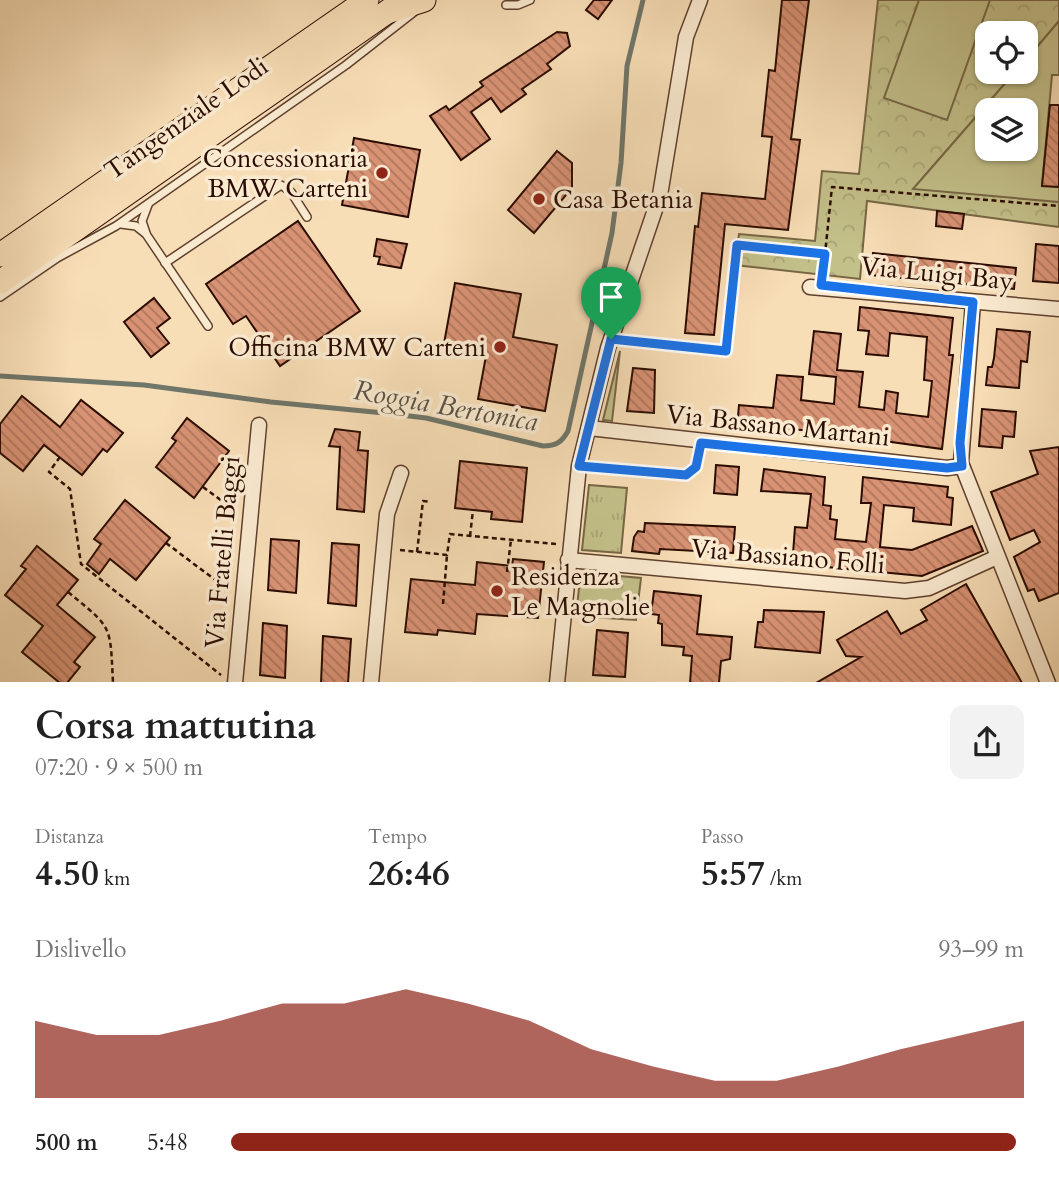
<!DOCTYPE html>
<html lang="it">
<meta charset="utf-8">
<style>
:root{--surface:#fff;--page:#f2f2f2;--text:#222;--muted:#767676;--accent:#8f2418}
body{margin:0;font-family:Cardo,serif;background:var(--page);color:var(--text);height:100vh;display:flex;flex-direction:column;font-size:26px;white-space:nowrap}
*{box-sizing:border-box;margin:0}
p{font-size:23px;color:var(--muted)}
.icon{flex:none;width:38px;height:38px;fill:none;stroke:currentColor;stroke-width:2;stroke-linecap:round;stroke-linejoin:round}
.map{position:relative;height:682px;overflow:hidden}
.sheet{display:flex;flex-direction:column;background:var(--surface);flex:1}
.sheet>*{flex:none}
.tools{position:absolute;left:975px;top:21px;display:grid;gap:14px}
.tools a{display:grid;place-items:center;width:63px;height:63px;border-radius:14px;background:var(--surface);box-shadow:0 2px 5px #0004;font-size:35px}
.pin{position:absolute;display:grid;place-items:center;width:60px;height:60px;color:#fff;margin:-72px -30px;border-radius:50% 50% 50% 0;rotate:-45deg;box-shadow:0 0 7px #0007}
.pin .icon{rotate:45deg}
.round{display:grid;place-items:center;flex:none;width:74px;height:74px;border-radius:14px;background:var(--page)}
.summary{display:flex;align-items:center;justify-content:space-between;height:119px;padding:0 35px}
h1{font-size:38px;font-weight:700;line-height:52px}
.figures{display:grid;grid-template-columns:repeat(3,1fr);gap:10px;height:119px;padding:7px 35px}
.figures div{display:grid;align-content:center}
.figures b{font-size:35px;font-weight:700}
.figures small{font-size:19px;font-weight:400}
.figures p{font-size:19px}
.chart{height:196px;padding:14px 35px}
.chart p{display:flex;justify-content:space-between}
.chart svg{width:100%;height:126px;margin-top:7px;fill:var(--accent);opacity:.7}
ul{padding:0 35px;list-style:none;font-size:23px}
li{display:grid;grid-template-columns:112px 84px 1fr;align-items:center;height:52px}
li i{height:18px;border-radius:9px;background:var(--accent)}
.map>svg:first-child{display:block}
</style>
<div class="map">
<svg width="1059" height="683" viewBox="0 0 1059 683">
<defs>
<pattern id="grass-tufts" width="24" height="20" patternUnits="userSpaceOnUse" patternTransform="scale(1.75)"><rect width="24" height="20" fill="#c3c08a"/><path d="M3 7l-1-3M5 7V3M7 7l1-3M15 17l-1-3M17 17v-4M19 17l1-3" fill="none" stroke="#a8a475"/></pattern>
<pattern id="park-crowns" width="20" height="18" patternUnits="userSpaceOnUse" patternTransform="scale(1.75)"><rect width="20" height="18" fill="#c3c08a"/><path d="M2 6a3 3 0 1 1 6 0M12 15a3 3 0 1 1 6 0" fill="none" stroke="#a8a475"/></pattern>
<pattern id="building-back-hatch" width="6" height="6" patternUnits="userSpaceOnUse" patternTransform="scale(1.75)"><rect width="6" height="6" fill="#d89274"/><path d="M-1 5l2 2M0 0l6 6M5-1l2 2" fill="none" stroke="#af765d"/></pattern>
</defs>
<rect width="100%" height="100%" fill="#f8deb7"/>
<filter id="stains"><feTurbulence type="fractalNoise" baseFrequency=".00286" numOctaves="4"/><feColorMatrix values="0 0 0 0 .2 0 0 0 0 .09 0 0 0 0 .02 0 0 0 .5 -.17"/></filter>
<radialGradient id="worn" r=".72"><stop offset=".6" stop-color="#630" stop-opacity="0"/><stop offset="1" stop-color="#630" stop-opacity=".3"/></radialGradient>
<g fill="url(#grass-tufts)" stroke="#776645" stroke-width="2">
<path d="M620 351 612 421 603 420Z"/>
<path d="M589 485 627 488 621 553 582 550Z"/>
<path d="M586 573 641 578 636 620 576 616 580 579Z"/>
</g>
<path fill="url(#park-crowns)" stroke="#776645" stroke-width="2" d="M878 0H1059V21L1026 60V33H987V72H1015L914 188 1059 202V227L867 201 860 279 735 265 739 234 815 241 822 171 859 174Z"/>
<g fill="#c3c08a" stroke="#776645" stroke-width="2" fill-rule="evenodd">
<path d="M919 0H990L947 120 884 98Z"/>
<path d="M1059 21V75H1052L1042 185 1059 187V202L913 189 1015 72H1026V60ZM987 110H1026V149H987Z"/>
</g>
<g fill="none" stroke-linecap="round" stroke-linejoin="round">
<path stroke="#6f766a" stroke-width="5" d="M0 376 144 385 271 402 384 413 426 418 543 446C556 446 562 442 568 431L612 233 621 163 627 66 643 0"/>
</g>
<g fill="url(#building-back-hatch)" stroke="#2b0c00" stroke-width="2">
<path d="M594 0H612L598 19 586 10Z"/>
<path d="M782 0H809L791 139 800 140 788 230 725 224 714 335 685 333 695 226 698 227 702 193 765 199 772 137 762 136 769 70 775 71Z"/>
<path d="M557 32 567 33 570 46 547 64 551 69 522 89 526 94 501 112 491 98 471 112 490 139 461 160 430 116 446 106 449 110 483 86 480 82Z"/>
<path d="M1050 105H1059V187L1042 186Z"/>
<path d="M354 138 420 150 408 217 342 205Z"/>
<path d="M557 151 572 163V188L534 233 508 210Z"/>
<path d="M937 211 964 214 962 229 936 226Z"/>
<path d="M298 221 360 311 280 366 246 316 233 324 206 284Z"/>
<path d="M377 239 407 244 401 268 378 264 380 257 374 256Z"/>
<path d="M1036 244 1059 246V283L1033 281Z"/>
<path d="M873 253 1016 268 1014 289 871 275Z"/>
<path d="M455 283 521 294 513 337 557 345 545 411 478 399 486 356 443 349Z"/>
<path d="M154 298 170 318 157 328 169 343 151 357 124 322Z"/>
<path d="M860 307 953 318 949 355H953L942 449 812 431 760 426 759 430 737 428 739 405 773 408 777 375 803 377 801 400 834 404 836 377 809 374 814 331 841 334 837 370 863 372 859 407 884 410 886 391 898 393 896 413 928 417 932 381 924 380 927 337 890 333 888 356 866 354 869 331 858 330Z"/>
<path d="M997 329 1030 332 1027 362 1021 361 1019 388 986 385 988 367H992L994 358Z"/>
<path d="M633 368 655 370 654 413 627 411Z"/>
<path d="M22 396 60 427 81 400 123 433 107 452 103 449 82 475 44 445 23 471 0 453V424Z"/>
<path d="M982 409 1016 412 1014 437 1003 436 1002 448 979 446Z"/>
<path d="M187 418 229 451 194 498 156 467 176 441 172 438Z"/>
<path d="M335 429 360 432 358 450 368 451 364 512 337 509 340 447 329 446Z"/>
<path d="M1059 447V593L1039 601 1034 589 1028 591 1014 557 1040 542 1034 530 1010 540 991 492 1038 474 1030 451Z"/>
<path d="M460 461 527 468 522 522 491 519 492 512 455 508Z"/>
<path d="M716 465 739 467 737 495 714 493Z"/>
<path d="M764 469 825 477 823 505 831 506 830 519 837 520 835 539 866 542 871 503H861L863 477 948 487 947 497 953 498 951 525 913 521 914 508 884 505 880 547 912 550 972 526 983 551 922 576 827 567 828 557 793 554 795 527 807 528 811 494 761 491Z"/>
<path d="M125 500 170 538 136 580 110 559 99 574 87 564 101 544 94 539Z"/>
<path d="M645 523 735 527 733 553 660 549 659 554 632 551 634 537 638 531 644 532Z"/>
<path d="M271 539 299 541 296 593 268 590Z"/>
<path d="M332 543 359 545 356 606 328 603Z"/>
<path d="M37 546 78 580 57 605 95 637 74 662 80 667 67 683H60L22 652 43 626 5 595 26 569 21 566Z"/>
<path d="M513 559 544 562 538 618 477 614 475 634 438 630 437 635 405 632 411 579 475 585 477 562 512 566Z"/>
<path d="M966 584 1022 683H816L861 657 846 656 837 640 887 611 901 634 927 620 921 610Z"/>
<path d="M654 591 701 596 697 634 732 637 730 659 721 661 719 683H690L692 656 683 655 684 647 662 645V624L658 623 659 615 651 614Z"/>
<path d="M764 610 824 612 820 653 755 647 758 622H763Z"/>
<path d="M263 623 287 626 285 678 260 675Z"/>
<path d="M597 630 628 633 625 677 593 675Z"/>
<path d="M323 636 351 639 348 683H321Z"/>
</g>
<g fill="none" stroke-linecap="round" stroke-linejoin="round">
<defs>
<g id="service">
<path d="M506 5H518L530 0"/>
<path d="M121 224 136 226 146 234 208 326"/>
<path d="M146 233 142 221 148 205"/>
<path d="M165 263 281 185 291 192 307 217"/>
<path d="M0 297 57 258 116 226 346 65 414 12"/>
<path d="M579 466 686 475 696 467 701 443"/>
</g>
<g id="minor">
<path d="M810 287 1059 309"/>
<path d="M973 302 961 463 1048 683"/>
<path d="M589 428 947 468 962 466"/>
<path d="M568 560 905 591 929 588 997 557"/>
<path d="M235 683 259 425"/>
<path d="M371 683 387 514 401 473"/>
<path d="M557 683 579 466 608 348 660 195 686 37 700 0"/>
</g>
<g id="trunk">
<path d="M390 11 424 0"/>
<path d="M0 255 367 0"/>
<path d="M0 282 404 0"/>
</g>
</defs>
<use href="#service" stroke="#5e402e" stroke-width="10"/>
<use href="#minor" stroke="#5e402e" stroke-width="17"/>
<use href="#trunk" stroke="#2b0c00" stroke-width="25"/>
<g stroke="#2b0c00" stroke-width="2.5" stroke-dasharray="5 3.5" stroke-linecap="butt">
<path d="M823 273 832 187 1059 206"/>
<path d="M626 340 726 351 737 245 825 254"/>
<path d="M60 457 49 472 70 489 81 564 221 675"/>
<path d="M203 487 237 512"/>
<path d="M470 536 473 510"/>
<path d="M166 543 230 591"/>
<path d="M400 550 447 555 450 534 556 544"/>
<path d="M417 552 423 501 431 502"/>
<path d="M507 572 511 540"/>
<path d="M68 592C113 629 110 624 113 683"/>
<path d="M443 604 447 555"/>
</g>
<use href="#service" stroke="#faead0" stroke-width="7"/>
<use href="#minor" stroke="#faead0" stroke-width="14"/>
<use href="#trunk" stroke="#f8deb7" stroke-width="23"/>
</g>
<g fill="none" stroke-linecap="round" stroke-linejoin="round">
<defs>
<path id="route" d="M737 245 825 254 821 285 973 302 960 443 962 466 947 468 701 443 696 467 686 475 579 466 611 339 726 351Z"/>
</defs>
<use href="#route" stroke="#fff" stroke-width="14"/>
<use href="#route" stroke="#1a73e8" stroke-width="9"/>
</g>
<g fill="#8f2418" stroke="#faead0" stroke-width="2.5">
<circle cx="382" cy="173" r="7"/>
<circle cx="539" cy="199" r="7"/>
<circle cx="500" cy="347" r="7"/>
<circle cx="497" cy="591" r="7"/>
</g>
<g text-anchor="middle" stroke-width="7" stroke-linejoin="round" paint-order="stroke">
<g font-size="26" fill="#2b0c00" stroke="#faead0">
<text transform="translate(186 118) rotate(-35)" y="9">Tangenziale Lodi</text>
<text transform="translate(937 273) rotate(6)" y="9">Via Luigi Bay</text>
<text transform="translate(778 425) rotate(6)" y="9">Via Bassano Martani</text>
<text transform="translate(222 552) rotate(-85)" y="9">Via Fratelli Baggi</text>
<text transform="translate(788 556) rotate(5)" y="9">Via Bassiano Folli</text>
</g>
<g font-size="26" fill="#2b0c00" stroke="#faead0" text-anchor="end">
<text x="368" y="167">Concessionaria<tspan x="368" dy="30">BMW Carteni</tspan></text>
<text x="553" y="208" text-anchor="start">Casa Betania</text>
<text x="486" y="356">Officina BMW Carteni</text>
<text x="511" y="585" text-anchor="start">Residenza<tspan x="511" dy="30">Le Magnolie</tspan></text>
</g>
<g font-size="28" font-style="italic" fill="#595246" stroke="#faead0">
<text transform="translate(446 405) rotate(10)" y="10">Roggia Bertonica</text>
</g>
</g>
<rect width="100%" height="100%" filter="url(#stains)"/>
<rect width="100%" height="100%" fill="url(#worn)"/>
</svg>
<div class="tools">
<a><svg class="icon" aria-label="locate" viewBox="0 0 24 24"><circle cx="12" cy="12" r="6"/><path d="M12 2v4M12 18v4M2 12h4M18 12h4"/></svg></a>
<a><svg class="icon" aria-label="layers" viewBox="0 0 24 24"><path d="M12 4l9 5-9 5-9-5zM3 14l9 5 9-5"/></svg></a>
</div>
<div class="pin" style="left:611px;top:339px;background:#1e9e55"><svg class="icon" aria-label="arrive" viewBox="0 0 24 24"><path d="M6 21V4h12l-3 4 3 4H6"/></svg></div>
</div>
<section class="sheet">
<div class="summary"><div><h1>Corsa mattutina</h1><p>07:20 · 9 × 500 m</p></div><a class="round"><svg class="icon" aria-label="share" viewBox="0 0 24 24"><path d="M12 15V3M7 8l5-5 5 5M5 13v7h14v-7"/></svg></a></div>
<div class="figures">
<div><p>Distanza</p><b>4.50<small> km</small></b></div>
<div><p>Tempo</p><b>26:46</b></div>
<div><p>Passo</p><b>5:57<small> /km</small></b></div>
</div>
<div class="chart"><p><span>Dislivello</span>93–99 m</p>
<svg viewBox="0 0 160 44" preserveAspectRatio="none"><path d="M0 44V17L10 22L20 22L30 17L40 11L50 11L60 6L70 11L80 17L90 27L100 33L110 38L120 38L130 33L140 27L150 22L160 17V44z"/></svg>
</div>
<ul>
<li><b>500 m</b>5:48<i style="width:99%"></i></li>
</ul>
</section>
